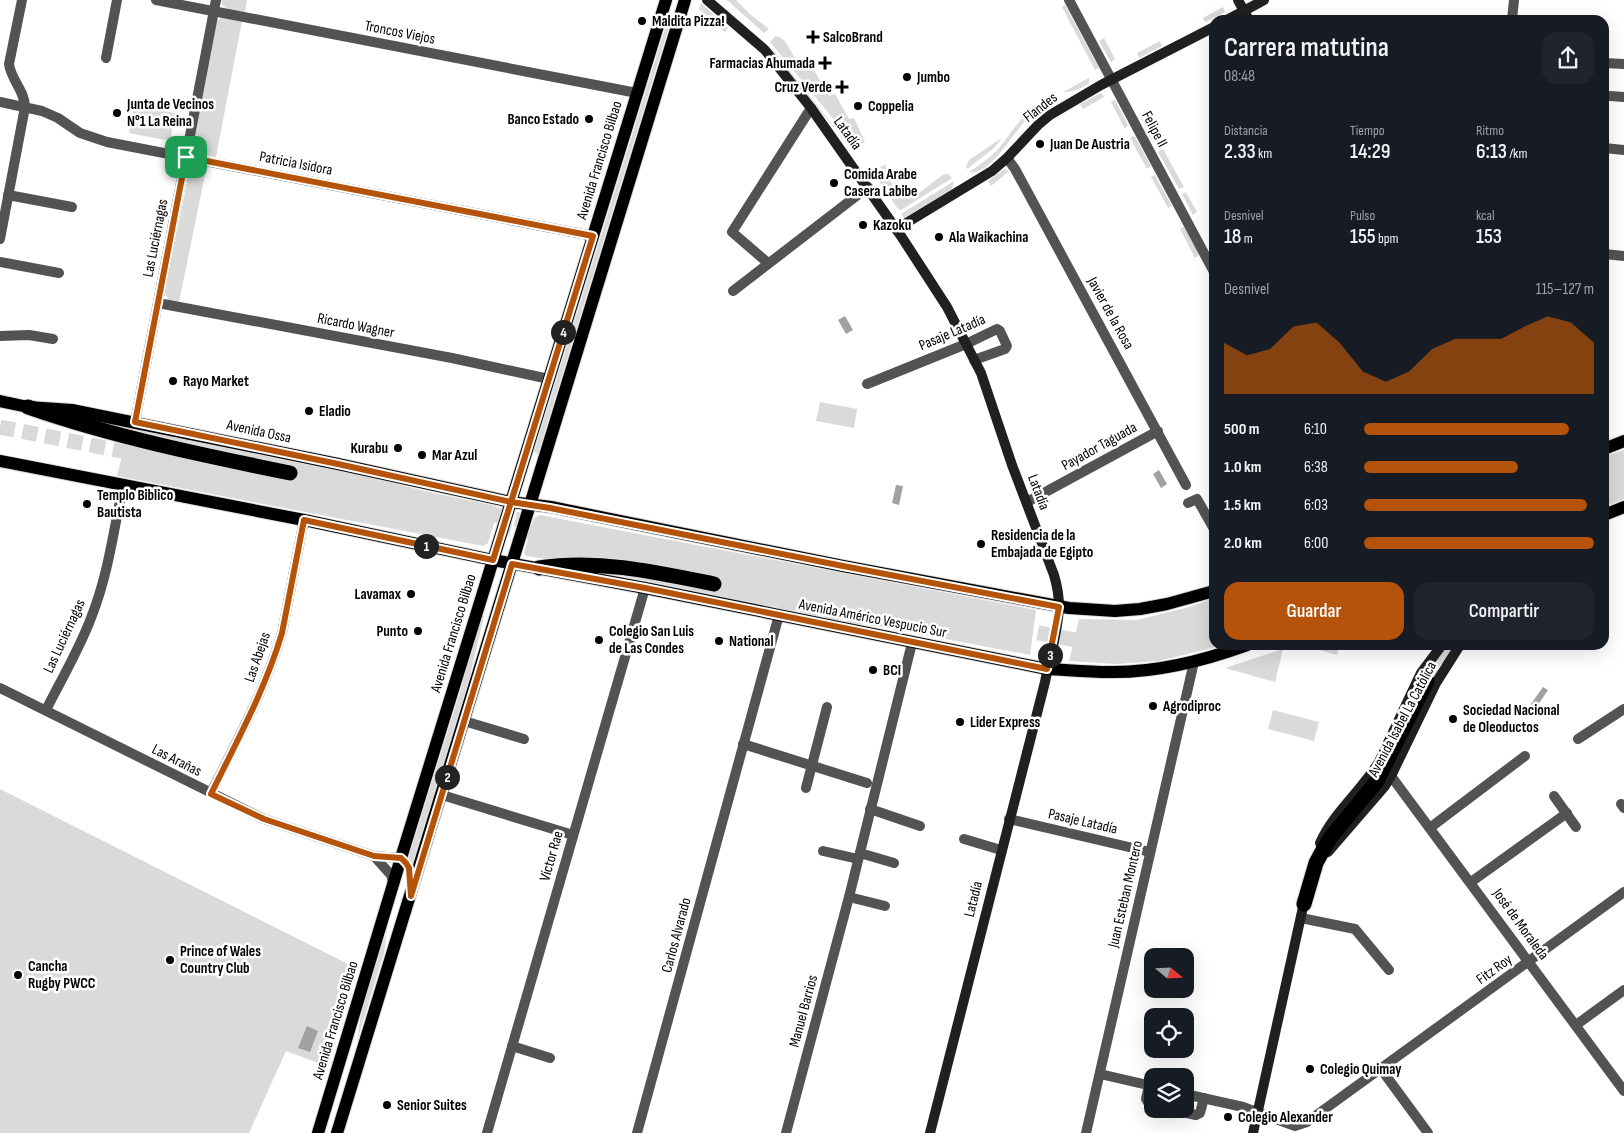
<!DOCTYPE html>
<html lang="es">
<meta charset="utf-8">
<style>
:root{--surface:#171b24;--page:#20242c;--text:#f1f3f6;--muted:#9ea1a6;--accent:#b45309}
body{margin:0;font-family:"Sofia Sans Condensed",sans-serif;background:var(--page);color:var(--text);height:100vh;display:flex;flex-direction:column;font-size:19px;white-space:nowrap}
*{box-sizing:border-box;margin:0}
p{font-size:16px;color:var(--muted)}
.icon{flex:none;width:28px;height:28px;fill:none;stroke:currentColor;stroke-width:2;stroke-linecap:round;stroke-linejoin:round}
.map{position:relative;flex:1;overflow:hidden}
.details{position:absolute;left:1209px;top:15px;width:400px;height:635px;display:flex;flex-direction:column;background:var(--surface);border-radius:15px;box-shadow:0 5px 20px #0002}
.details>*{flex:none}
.needle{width:32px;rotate:109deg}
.tools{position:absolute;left:1144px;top:948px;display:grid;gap:10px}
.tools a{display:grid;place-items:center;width:50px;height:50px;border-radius:10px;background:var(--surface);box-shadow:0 5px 20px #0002;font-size:25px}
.pin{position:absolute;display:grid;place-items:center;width:42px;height:42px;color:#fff;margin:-21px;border-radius:10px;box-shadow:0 2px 8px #0006}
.km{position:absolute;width:25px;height:25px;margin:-12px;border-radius:50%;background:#222;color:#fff;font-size:14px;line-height:25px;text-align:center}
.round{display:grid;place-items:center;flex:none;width:52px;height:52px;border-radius:15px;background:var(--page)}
.head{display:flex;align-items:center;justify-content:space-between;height:85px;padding:0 15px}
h1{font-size:28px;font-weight:600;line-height:38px}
.figures{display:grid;grid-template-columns:repeat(3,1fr);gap:8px;height:85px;padding:5px 15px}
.figures div{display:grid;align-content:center}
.figures b{font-size:21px;font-weight:600}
.figures small{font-size:14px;font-weight:400}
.figures p{font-size:14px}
.chart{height:140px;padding:10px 15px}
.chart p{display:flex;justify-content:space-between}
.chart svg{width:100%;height:90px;margin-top:5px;fill:var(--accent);opacity:.7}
.action{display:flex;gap:10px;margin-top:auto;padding:10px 15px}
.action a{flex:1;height:58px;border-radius:15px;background:var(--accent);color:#fff;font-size:20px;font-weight:600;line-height:58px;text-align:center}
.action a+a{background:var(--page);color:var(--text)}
ul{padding:0 15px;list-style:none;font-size:16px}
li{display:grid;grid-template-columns:80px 60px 1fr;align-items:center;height:38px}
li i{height:12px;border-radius:6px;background:var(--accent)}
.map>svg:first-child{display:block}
</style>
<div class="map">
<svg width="1624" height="1133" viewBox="0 0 1624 1133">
<rect width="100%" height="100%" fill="#fff"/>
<g fill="#dadada">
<path d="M221 0H247L245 12C236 11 222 11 221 0Z"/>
<path d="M727 0H736L751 15 769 29 764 33Z"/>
<path d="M701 3 728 28 725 32 699 9Z"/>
<path d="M1065 5 1099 68 1095 70 1062 7Z"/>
<path d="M1223 7 1225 12 1205 22 1203 18Z"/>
<path d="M669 16 672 17 538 454 534 452Z"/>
<path d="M221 18 242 21 216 157 196 153 192 148 216 21Z"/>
<path d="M775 36C793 38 788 66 811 65L829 96 835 94 849 119 854 118 865 142 859 145 854 144 770 42Z"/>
<path d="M1104 38 1115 59 1111 62 1099 41Z"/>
<path d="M1160 41 1162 46 1139 58 1137 53Z"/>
<path d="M771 47 850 147 775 56Z"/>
<path d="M1089 78V83C1081 89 1073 92 1063 92Z"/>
<path d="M1101 93 1104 97 1083 109 1080 104Z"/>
<path d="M1115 100 1128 125 1125 129 1111 102Z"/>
<path d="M1039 105H1050C1043 110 1034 113 1027 119 1014 131 990 177 969 172 980 165 991 157 999 148 1012 132 1021 115 1039 105Z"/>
<path d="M134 106 175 113 170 141 129 133Z"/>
<path d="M1145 114 1158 138 1152 141 1140 117Z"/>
<path d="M1133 136 1135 137 1151 166 1147 169 1130 138Z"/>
<path d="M1003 137 994 148 967 169 966 166 969 160Z"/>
<path d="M1163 149 1184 187 1179 189 1158 152Z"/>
<path d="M193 163 207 165 179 302 168 300 165 292 190 167Z"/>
<path d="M886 164C884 183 901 197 920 192L944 174H948L952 178 901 210 898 209 875 176 879 168Z"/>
<path d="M1005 169 1009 171 991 186 988 181 1003 170Z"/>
<path d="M1155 175 1172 206 1168 208 1151 177Z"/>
<path d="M954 181 952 189 904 218 901 214Z"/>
<path d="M1186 192 1197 212 1193 215 1182 194Z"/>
<path d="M1184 226 1199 255 1195 258 1180 229Z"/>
<path d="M820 402 857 409 854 428 816 421Z"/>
<path d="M129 426 352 473 429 492 496 506 498 510 488 543 483 546 117 476 125 444 292 480 295 468 128 432Z"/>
<path d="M1624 450V499L1604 507V457Z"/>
<path d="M540 515 1036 610 1030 655 749 602 593 570 595 558 546 559 526 556 524 553 534 518Z"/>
<path d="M1214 598V645H1224L1159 661 1116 664 1069 661 1079 619 1137 620 1189 607Z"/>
<path d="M481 615 484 616 469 680 412 865 409 866 408 859 460 692Z"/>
<path d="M1301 645H1340L1337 655Z"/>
<path d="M1447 645H1454L1437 670 1433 680 1424 677Z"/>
<path d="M1283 649 1275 682 1225 668Z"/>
<path d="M1273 710 1319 722 1314 741 1268 729Z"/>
<path d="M0 789 354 967 324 1065 286 1051 249 1133H0Z"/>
<path d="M387 931 384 953 357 1041 362 1007Z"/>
</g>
<g fill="#a1a1a1">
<path d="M845 316 853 330 846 334 838 320Z"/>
<path d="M1159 470 1167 484 1161 488 1153 474Z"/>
<path d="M896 485 903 486 899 505 892 503Z"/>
<path d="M996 550 1010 553 1008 560 994 557Z"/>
<path d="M1543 687 1548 690 1531 715 1526 711Z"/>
<path d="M307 1026 318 1031 310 1052 298 1048Z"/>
</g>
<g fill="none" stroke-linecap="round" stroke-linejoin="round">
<g stroke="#d9d9d9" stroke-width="15" stroke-dasharray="15 8" stroke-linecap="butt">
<path d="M0 427 1075 640C1126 646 1166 635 1214 620"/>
<path d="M290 473 520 520"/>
<path d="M1604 476 1624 467"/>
<path d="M1604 498 1624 487"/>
<path d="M714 584 797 609 1006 635"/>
<path d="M1427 681 1436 666 1457 645"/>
</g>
<defs>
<g id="primary">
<path d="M0 401 28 407 72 410 338 464 511 502 551 507 843 566 1069 608 1115 611 1140 609 1167 604 1214 591"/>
<path d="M1604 449 1624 441"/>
<path d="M0 461 304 520 493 560 645 588 1047 669C1068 670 1088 672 1109 672 1156 673 1203 661 1247 645"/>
<path d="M1604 515 1624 507"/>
<path d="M318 1133 401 858 666 0"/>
<path d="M337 1133 685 0"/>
</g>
<g id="highway">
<path d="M28 407C114 437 202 455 290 473"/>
<path d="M539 568C599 559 656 572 714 584"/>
<path d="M1304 904 1316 863 1323 850 1331 837 1377 781 1427 681"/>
</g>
</defs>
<use href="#primary" stroke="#dbdbdb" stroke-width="14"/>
<use href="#highway" stroke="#dbdbdb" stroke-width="17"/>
<g stroke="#535353" stroke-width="10">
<path d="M156 0 637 93"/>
<path d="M1069 0 1214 272"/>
<path d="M1512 20 1514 0"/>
<path d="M106 58 117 0"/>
<path d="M1604 63 1624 64"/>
<path d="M1610 96 1624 97"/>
<path d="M0 102 42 111 58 118 80 133 107 142 593 236"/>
<path d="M1604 148 1624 150"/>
<path d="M1007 158 1015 169 1186 485"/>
<path d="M8 195 72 207"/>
<path d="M0 239 25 107C25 91 11 80 9 64L22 0"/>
<path d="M1604 254 1624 256"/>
<path d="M0 262 59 273"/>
<path d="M768 263 732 232 811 108"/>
<path d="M733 291 868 187"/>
<path d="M158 303 452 358 549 379"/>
<path d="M0 336 29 335 53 339"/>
<path d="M867 384 966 344 997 329 1000 331 1007 346 1005 349 974 360"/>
<path d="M135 422 216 0"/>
<path d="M1027 502 1158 431"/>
<path d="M1188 503 1197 499 1214 529"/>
<path d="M0 688 264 819 374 856 401 858"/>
<path d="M46 710C61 680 79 650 91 618 108 576 114 529 123 485"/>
<path d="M464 721 524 739"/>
<path d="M1578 739 1624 709"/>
<path d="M743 744 867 783"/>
<path d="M1391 776 1624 1091"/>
<path d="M806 788 827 707"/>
<path d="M211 793C237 741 265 690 282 633L304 520"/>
<path d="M442 795 573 835"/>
<path d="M1554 796 1576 827"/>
<path d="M1621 804 1624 808"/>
<path d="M870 809 920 826"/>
<path d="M1009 819 1150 852"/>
<path d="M1431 827 1525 756"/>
<path d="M964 839 1001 850"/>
<path d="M823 851 858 859"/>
<path d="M860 853 894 863"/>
<path d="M374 856 391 875 393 882"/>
<path d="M1471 882 1567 813"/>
<path d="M849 897 885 906"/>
<path d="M1301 918 1355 929 1389 970"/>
<path d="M1576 1025 1624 990"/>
<path d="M512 1046 550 1058"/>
<path d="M1381 1069 1428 1133"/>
<path d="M1100 1074 1152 1086"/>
<path d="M1149 1085 1146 1099 1149 1104 1152 1105"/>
<path d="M1185 1094 1243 1107 1295 1126 1307 1122 1624 892"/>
<path d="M1169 1109 1196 1115 1200 1113 1204 1098"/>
<path d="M487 1133 645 588"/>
<path d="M637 1133 779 615"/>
<path d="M786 1133 849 897 912 643"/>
<path d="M1086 1133 1194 662"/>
</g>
<g stroke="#202020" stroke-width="10">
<path d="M707 0 765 50 811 108 901 236 947 307 981 373 1012 465 1054 575C1057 585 1059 596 1059 607 1058 632 1050 657 1045 682L930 1133"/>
<path d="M1238 0 1249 20"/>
<path d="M1227 20 1264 0"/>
<path d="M896 227 903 225 992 171 1007 158 1038 125 1050 115 1101 85 1214 27"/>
<path d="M1320 843C1334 812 1361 791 1379 762L1421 673 1442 645"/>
<path d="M1328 852 1385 786 1391 776 1436 683 1460 645"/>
<path d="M1253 1133 1305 898"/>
</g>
<use href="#primary" stroke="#000" stroke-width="12"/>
<use href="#highway" stroke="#000" stroke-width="15"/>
</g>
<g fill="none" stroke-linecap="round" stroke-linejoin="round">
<defs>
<path id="route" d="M186 157 135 422 338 464 511 502 493 560 304 520 282 633C265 690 237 741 211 794L264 819 374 856 401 858 406 863 409 868 411 896 512 564 645 588 1047 669 1059 607 843 566 550 508 511 502 593 236 186 157"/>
</defs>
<use href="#route" stroke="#fff" stroke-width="10"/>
<use href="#route" stroke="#b45309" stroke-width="6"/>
</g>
<g fill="#000" stroke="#fff" stroke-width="2">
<circle cx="642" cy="21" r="5"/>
<path d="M810.5 29.5h5v5h5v5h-5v5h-5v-5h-5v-5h5z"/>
<path d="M822.5 55.5h5v5h5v5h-5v5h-5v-5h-5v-5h5z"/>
<circle cx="907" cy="77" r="5"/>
<path d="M839.5 79.5h5v5h5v5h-5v5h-5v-5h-5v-5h5z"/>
<circle cx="858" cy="106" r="5"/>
<circle cx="117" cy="113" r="5"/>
<circle cx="589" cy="119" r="5"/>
<circle cx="1040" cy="144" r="5"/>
<circle cx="834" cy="183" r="5"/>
<circle cx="863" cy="225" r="5"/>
<circle cx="939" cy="237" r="5"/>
<circle cx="173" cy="381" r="5"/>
<circle cx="309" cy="411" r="5"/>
<circle cx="398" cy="448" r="5"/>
<circle cx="422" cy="455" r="5"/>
<circle cx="87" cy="504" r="5"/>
<circle cx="981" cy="544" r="5"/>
<circle cx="411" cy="594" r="5"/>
<circle cx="418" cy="631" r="5"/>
<circle cx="599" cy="640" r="5"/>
<circle cx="719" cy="641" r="5"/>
<circle cx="873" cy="670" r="5"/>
<circle cx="1153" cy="706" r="5"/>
<circle cx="1453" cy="719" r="5"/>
<circle cx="960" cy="722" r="5"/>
<circle cx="170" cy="960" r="5"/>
<circle cx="18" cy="975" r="5"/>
<circle cx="1310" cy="1069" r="5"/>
<circle cx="387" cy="1105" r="5"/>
<circle cx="1228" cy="1117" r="5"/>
</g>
<g text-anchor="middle" stroke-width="5" stroke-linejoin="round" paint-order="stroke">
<g font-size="15" font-weight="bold" fill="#000" stroke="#fff" text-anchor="start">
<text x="652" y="26">Maldita Pizza!</text>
<text x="823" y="42">SalcoBrand</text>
<text x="815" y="68" text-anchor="end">Farmacias Ahumada</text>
<text x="917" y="82">Jumbo</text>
<text x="832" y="92" text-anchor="end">Cruz Verde</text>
<text x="127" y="109">Junta de Vecinos<tspan x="127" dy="17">N°1 La Reina</tspan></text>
<text x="868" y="111">Coppelia</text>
<text x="579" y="124" text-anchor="end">Banco Estado</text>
<text x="1050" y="149">Juan De Austria</text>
<text x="844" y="179">Comida Arabe<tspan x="844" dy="17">Casera Labibe</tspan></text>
<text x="873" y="230">Kazoku</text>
<text x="949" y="242">Ala Waikachina</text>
<text x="183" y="386">Rayo Market</text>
<text x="319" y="416">Eladio</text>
<text x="388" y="453" text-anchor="end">Kurabu</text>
<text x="432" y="460">Mar Azul</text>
<text x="97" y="500">Templo Biblico<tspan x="97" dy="17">Bautista</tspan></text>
<text x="991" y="540">Residencia de la<tspan x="991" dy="17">Embajada de Egipto</tspan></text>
<text x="401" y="599" text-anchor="end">Lavamax</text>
<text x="408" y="636" text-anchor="end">Punto</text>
<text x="609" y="636">Colegio San Luis<tspan x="609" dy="17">de Las Condes</tspan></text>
<text x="729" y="646">National</text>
<text x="883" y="675">BCI</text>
<text x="1163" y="711">Agrodiproc</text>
<text x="1463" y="715">Sociedad Nacional<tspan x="1463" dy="17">de Oleoductos</tspan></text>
<text x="970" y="727">Lider Express</text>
<text x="180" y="956">Prince of Wales<tspan x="180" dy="17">Country Club</tspan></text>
<text x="28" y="971">Cancha<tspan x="28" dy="17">Rugby PWCC</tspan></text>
<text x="1320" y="1074">Colegio Quimay</text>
<text x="397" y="1110">Senior Suites</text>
<text x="1238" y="1122">Colegio Alexander</text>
</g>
<g font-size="15" fill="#000" stroke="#fff">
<text transform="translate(400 32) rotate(11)" y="5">Troncos Viejos</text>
<text transform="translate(1040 107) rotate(-38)" y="5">Flandes</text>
<text transform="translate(1155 129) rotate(62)" y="5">Felipe II</text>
<text transform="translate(848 133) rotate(54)" y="5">Latadía</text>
<text transform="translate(599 160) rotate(-73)" y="5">Avenida Francisco Bilbao</text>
<text transform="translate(296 163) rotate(11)" y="5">Patricia Isidora</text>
<text transform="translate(155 238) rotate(-79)" y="5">Las Luciérnagas</text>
<text transform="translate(1111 313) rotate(61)" y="5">Javier de la Rosa</text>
<text transform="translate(356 325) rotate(11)" y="5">Ricardo Wagner</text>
<text transform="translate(952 332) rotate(-23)" y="5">Pasaje Latadía</text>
<text transform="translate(259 431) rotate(12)" y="5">Avenida Ossa</text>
<text transform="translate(1099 446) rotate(-29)" y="5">Payador Taguada</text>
<text transform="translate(1039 492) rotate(69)" y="5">Latadía</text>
<text transform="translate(873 618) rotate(11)" y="5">Avenida Américo Vespucio Sur</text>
<text transform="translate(453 633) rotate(-73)" y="5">Avenida Francisco Bilbao</text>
<text transform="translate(64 636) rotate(-65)" y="5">Las Luciérnagas</text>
<text transform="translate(257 657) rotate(-71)" y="5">Las Abejas</text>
<text transform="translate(1402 719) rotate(-62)" y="5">Avenida Isabel La Católica</text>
<text transform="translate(177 760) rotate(27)" y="5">Las Arañas</text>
<text transform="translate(1083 821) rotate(13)" y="5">Pasaje Latadía</text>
<text transform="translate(551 856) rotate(-74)" y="5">Víctor Rae</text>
<text transform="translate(1125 894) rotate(-77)" y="5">Juan Esteban Montero</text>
<text transform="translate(973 899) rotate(-76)" y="5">Latadía</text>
<text transform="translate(1521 924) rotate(54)" y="5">José de Moraleda</text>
<text transform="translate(676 935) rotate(-75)" y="5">Carlos Alvarado</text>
<text transform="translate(1494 969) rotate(-36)" y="5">Fitz Roy</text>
<text transform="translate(803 1011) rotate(-75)" y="5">Manuel Barrios</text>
<text transform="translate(335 1020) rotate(-73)" y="5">Avenida Francisco Bilbao</text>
</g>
</g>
</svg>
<div class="tools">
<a><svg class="needle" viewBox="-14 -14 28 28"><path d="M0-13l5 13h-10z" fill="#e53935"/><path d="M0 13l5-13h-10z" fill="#9ea1a6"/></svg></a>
<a><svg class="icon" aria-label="locate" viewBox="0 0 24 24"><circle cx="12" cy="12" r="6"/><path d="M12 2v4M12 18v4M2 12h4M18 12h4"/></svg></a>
<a><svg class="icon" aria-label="layers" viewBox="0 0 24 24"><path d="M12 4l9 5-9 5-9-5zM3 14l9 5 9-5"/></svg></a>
</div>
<div class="pin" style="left:186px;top:157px;background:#1e9e55"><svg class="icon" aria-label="arrive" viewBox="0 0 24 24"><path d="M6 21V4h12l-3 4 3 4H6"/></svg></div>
<b class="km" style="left:426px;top:546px">1</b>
<b class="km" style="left:447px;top:777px">2</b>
<b class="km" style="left:1050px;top:655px">3</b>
<b class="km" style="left:563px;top:332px">4</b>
<section class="details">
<div class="head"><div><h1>Carrera matutina</h1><p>08:48</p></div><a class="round"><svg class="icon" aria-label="share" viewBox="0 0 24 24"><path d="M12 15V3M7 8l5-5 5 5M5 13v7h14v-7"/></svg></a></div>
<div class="figures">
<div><p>Distancia</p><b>2.33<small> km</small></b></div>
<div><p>Tiempo</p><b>14:29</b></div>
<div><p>Ritmo</p><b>6:13<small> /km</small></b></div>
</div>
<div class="figures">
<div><p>Desnivel</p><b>18<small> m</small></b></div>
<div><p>Pulso</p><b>155<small> bpm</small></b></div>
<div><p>kcal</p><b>153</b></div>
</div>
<div class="chart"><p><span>Desnivel</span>115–127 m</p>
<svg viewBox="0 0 160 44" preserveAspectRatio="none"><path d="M0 44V19L10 25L20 22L30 11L40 9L50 19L60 33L70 38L80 33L90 22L100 17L110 17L120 17L130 11L140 6L150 9L160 19V44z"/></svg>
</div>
<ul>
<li><b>500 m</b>6:10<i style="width:89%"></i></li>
<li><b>1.0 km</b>6:38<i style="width:67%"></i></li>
<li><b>1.5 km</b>6:03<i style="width:97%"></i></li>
<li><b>2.0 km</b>6:00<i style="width:100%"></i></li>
</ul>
<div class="action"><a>Guardar</a><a>Compartir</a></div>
</section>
</div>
